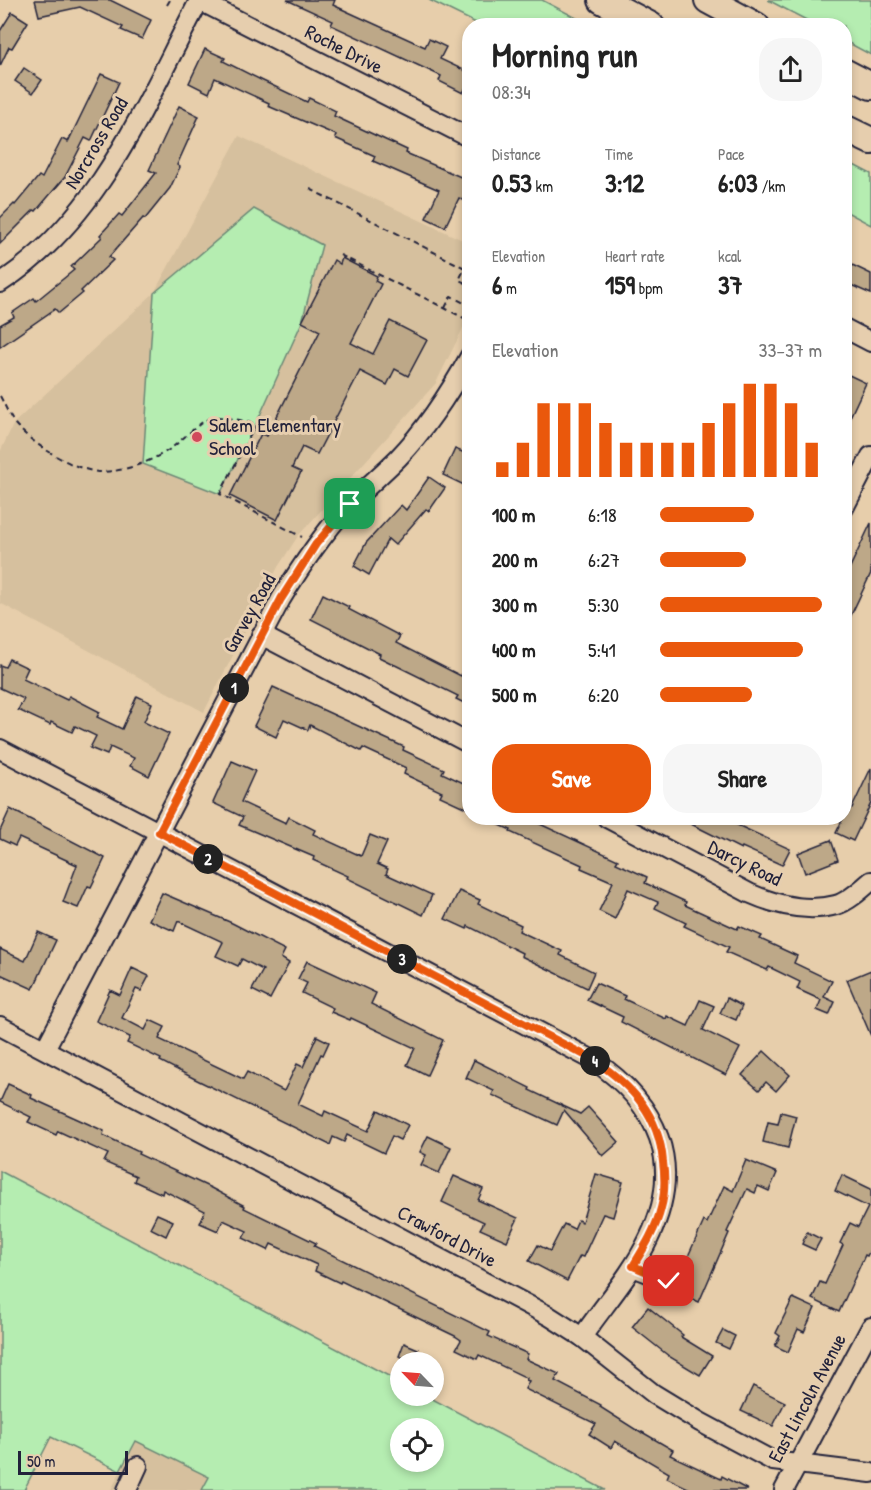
<!DOCTYPE html>
<meta charset="utf-8">
<style>
:root{--surface:#fff;--page:#f6f6f6;--text:#222;--muted:#767676;--accent:#ea580c}
body{margin:0;font-family:"Patrick Hand",sans-serif;background:var(--page);color:var(--text);height:100vh;display:flex;flex-direction:column;font-size:22px;white-space:nowrap}
*{box-sizing:border-box;margin:0}
p{font-size:20px;color:var(--muted)}
.icon{flex:none;width:33px;height:33px;fill:none;stroke:currentColor;stroke-width:2;stroke-linecap:round;stroke-linejoin:round}
.map{position:relative;flex:1;overflow:hidden}
.details{position:absolute;left:462px;top:18px;width:390px;height:807px;display:flex;flex-direction:column;background:var(--surface);border-radius:24px;box-shadow:0 3px 9px #0003}
.details>*{flex:none}
.needle{width:39px;rotate:295deg}
.fabs{position:absolute;left:390px;top:1352px;display:grid;gap:12px}
.fabs a{display:grid;place-items:center;width:54px;height:54px;border-radius:50%;background:var(--surface);box-shadow:0 3px 9px #0003;font-size:30px}
.scale{position:absolute;left:18px;bottom:15px;width:110px;box-sizing:border-box;padding-left:6px;border:3px solid #22223b;border-top:0;font-size:16px;line-height:21px;white-space:nowrap;color:#22223b;-webkit-text-stroke:4px #e6ceae;paint-order:stroke}
.pin{position:absolute;display:grid;place-items:center;width:51px;height:51px;color:#fff;margin:-26px;border-radius:12px;box-shadow:0 3px 9px #0006}
.km{position:absolute;width:30px;height:30px;margin:-15px;border-radius:50%;background:#222;color:#fff;font-size:16px;line-height:30px;text-align:center}
.round{display:grid;place-items:center;flex:none;width:63px;height:63px;border-radius:24px;background:var(--page)}
.overview{display:flex;align-items:center;justify-content:space-between;height:102px;padding:0 30px}
h1{font-size:33px;font-weight:700;line-height:45px}
.figures{display:grid;grid-template-columns:repeat(3,1fr);gap:9px;height:102px;padding:6px 30px}
.figures div{display:grid;align-content:center}
.figures b{font-size:26px;font-weight:700}
.figures small{font-size:16px;font-weight:400}
.figures p{font-size:16px}
.chart{height:168px;padding:12px 30px}
.chart p{display:flex;justify-content:space-between}
.chart svg{width:100%;height:108px;margin-top:6px;stroke:var(--accent);stroke-width:6}
.button{display:flex;gap:12px;margin-top:auto;padding:12px 30px}
.button a{flex:1;height:69px;border-radius:24px;background:var(--accent);color:#fff;font-size:24px;font-weight:700;line-height:69px;text-align:center}
.button a+a{background:var(--page);color:var(--text)}
ul{padding:0 30px;list-style:none;font-size:20px}
li{display:grid;grid-template-columns:96px 72px 1fr;align-items:center;height:45px}
li i{height:15px;border-radius:8px;background:var(--accent)}
.map>svg:first-child{display:block}
</style>
<div class="map">
<svg width="871" height="1490" viewBox="0 0 871 1490">
<rect width="100%" height="100%" fill="#e7ceab"/>
<filter id="ink" filterUnits="userSpaceOnUse"><feTurbulence type="fractalNoise" baseFrequency=".0167" numOctaves="2"/><feDisplacementMap in="SourceGraphic" scale="12" xChannelSelector="R" yChannelSelector="G"/><feConvolveMatrix kernelMatrix="1 2 1 2 8 2 1 2 1" color-interpolation-filters="sRGB"/></filter>
<g filter="url(#ink)">
<g fill="#d6c09e">
<path d="M239 136 469 243V316L436 383 298 536 278 567 204 712 0 603V452L14 423 154 293Z"/>
<path d="M136 1441 209 1477 202 1490H111Z"/>
</g>
<g fill="#b5edb1" stroke="#6c8876" stroke-width="1.5" fill-rule="evenodd">
<path d="M429 0H542L590 25H480Z"/>
<path d="M768 0H871V55L845 41 844 26 816 25Z"/>
<path d="M844 160 871 174V225L845 211Z"/>
<path d="M254 209 322 245 302 322 256 424 220 494 143 464 154 293Z"/>
<path d="M0 1171 400 1382V1395H425L605 1490H202L209 1477 136 1441 120 1471 51 1437 24 1490H0ZM400 1428H434V1461H400Z"/>
</g>
<g fill="#bda888" stroke="#22223b" stroke-width="1.5">
<path d="M35 0H110L151 20 142 39 121 30 123 27 80 7 39 16Z"/>
<path d="M287 0H335L333 5 425 47 429 39 446 47 440 59 470 73V79L463 93 439 81 441 76 331 25 333 21Z"/>
<path d="M12 12 28 22 12 48 9 47 0 66V31Z"/>
<path d="M205 49 225 58 223 61 263 81 307 102 309 98 336 111 334 116 407 150 406 153 470 181V203L459 198 445 227 426 218 439 190 373 161 375 156 335 138 336 135 268 106 269 103 215 78 209 93 189 83Z"/>
<path d="M24 68 42 80 33 93 15 81Z"/>
<path d="M101 74 119 82 91 141 85 138 65 177 36 211 34 210 0 244V218L14 204 15 205 39 176 42 178 62 139 68 142Z"/>
<path d="M179 106 199 116 177 165 180 167 170 188 145 219 143 218 109 257 113 260 81 291 83 293 59 313 55 309 0 347V325L14 317 12 313 34 298 36 301 74 270 71 267 102 237 100 235 119 214 122 216 156 173 149 170Z"/>
<path d="M342 258 377 276 375 281 381 284 351 343 373 354 390 321 427 340 408 376 395 369 387 385 360 371 317 454 302 447 292 468 301 472 277 520 230 496 261 434 267 436 320 331 302 322 334 260 340 264Z"/>
<path d="M844 261 871 274V294L844 282Z"/>
<path d="M849 375 866 383 844 430V384Z"/>
<path d="M455 449 470 455V474L464 485 443 475Z"/>
<path d="M429 477 445 488 429 511 426 509 395 545 388 539 369 575 354 566 366 543 401 505 406 510Z"/>
<path d="M871 523V573L844 630V580Z"/>
<path d="M323 594 349 607 348 609 400 636 396 643 461 676 470 658V706L456 699 458 696 379 657 380 654 311 619Z"/>
<path d="M9 659 28 668 23 679 67 700 69 696 100 712 97 717 122 729 137 696 152 703 144 722 169 734 149 776 130 766 134 758 110 747 107 755 90 748 96 736 75 726 72 732 51 722 50 725 18 710 24 699 0 688V665L5 667Z"/>
<path d="M273 687 404 747 403 750 444 769 442 773 470 786V800L466 808 440 796 442 792 404 774 406 768 363 748 361 751 310 725 308 730 284 719 276 737 254 726Z"/>
<path d="M232 761 255 771 241 802 286 823 289 817 315 830 313 834 361 856 370 835 387 842 377 864 388 869 386 874 432 895 423 915 347 878 348 876 313 860 314 857 239 825 243 817 213 803Z"/>
<path d="M871 768V803L853 841 836 833 849 806 852 808Z"/>
<path d="M10 809 105 858 91 887 88 886 78 908 63 902 77 865 19 838 15 846 0 839V831Z"/>
<path d="M484 818H527L618 860 616 863 647 877 645 883 686 902 685 905 737 929 739 926 762 936 760 939 797 956 794 963 832 981 824 997 835 1002 829 1015 817 1010 821 1000 797 989 800 982 769 967 767 970 726 952 729 947 684 926 686 923 655 908 658 902 628 889 615 919 599 911 613 882 581 868 582 865 510 832 511 830Z"/>
<path d="M679 818H722L790 849 782 865 742 847 741 849Z"/>
<path d="M831 840 838 860 805 873 798 853Z"/>
<path d="M459 891 480 900 478 904 521 925 519 931 562 951 560 955 594 972 587 988 521 956 522 953 468 926 467 929 445 919Z"/>
<path d="M162 893 232 923 285 950 281 958 289 963 270 999 252 990 263 970 242 959 238 966 216 956 223 942 178 921 174 931 149 920Z"/>
<path d="M38 932 56 940 33 989 0 974V949L25 961Z"/>
<path d="M307 961 376 993 371 1004 443 1040 427 1075 407 1065 415 1048 351 1018 350 1020 331 1012 333 1008 302 993 307 983 298 979Z"/>
<path d="M132 968 149 976 141 991 136 989 122 1018 145 1030 150 1020 165 1027 159 1039 243 1079 247 1072 284 1091 297 1064 303 1067 317 1036 329 1042 323 1055 321 1054 298 1104 323 1116 325 1111 368 1131 378 1110 408 1125 400 1140 392 1136 384 1153 347 1135 344 1142 333 1137 330 1145 197 1080 160 1061 161 1059 127 1043 130 1037 96 1021 110 990 120 995Z"/>
<path d="M871 970V1036L847 980Z"/>
<path d="M596 983 625 996 624 999 666 1019 667 1016 688 1026 700 1000 714 1006 703 1030 740 1048 726 1075 621 1022 623 1017 587 1000Z"/>
<path d="M727 998 742 1006 736 1020 720 1013Z"/>
<path d="M764 1051 790 1075 776 1091 766 1082 759 1090 742 1075Z"/>
<path d="M474 1060 530 1088 529 1090 580 1114 588 1107 619 1142 603 1156 564 1110 557 1125 492 1095 494 1091 466 1078Z"/>
<path d="M8 1084 32 1095 31 1098 104 1131 103 1135 139 1152 138 1154 211 1188 245 1206 244 1208 316 1243 314 1246 490 1332 488 1336 528 1354 526 1359 559 1374 555 1381 601 1405 600 1407 641 1433 642 1432 673 1450 670 1455 721 1479 722 1476 748 1490H692L667 1478 669 1473 615 1441 611 1448 589 1434 596 1424 525 1389 529 1381 526 1380 527 1378 479 1355 477 1359 456 1349 461 1340 455 1336 341 1281 340 1283 315 1271 317 1265 271 1244 268 1250 243 1238 247 1231 223 1220 218 1231 200 1223 205 1211 163 1190 162 1194 134 1181 136 1176 104 1162 108 1154 58 1131 56 1135 28 1122 31 1117 0 1102Z"/>
<path d="M781 1112 796 1116 788 1148 763 1142 768 1122 778 1124Z"/>
<path d="M428 1136 451 1147 439 1173 421 1165 426 1155 420 1152Z"/>
<path d="M746 1160 777 1173 769 1191 758 1186 755 1193 747 1189 727 1232 729 1233 699 1302 674 1291 680 1285 679 1276 704 1221 707 1223 724 1186 733 1191Z"/>
<path d="M596 1174 623 1182 613 1217 603 1214 583 1257 580 1256 567 1281 529 1261 538 1245 550 1251 564 1224 574 1229 578 1220 582 1222Z"/>
<path d="M842 1175 871 1189V1248L867 1256 865 1255 839 1312 812 1299 820 1282 825 1284 843 1245 840 1243 850 1223 858 1227 868 1207 835 1191Z"/>
<path d="M454 1176 483 1189 478 1200 518 1218 507 1241 480 1229 484 1222 442 1202Z"/>
<path d="M157 1214 173 1221 166 1236 150 1228Z"/>
<path d="M807 1232 821 1239 815 1250 802 1244Z"/>
<path d="M793 1298 815 1308 804 1332 798 1329 788 1352 775 1346 780 1336 776 1333Z"/>
<path d="M648 1307 683 1335 681 1337 712 1356 700 1375 670 1357 632 1327Z"/>
<path d="M723 1330 735 1336 729 1349 716 1343Z"/>
<path d="M404 1343 418 1349 412 1362 399 1356Z"/>
<path d="M753 1386 785 1402 773 1426 741 1411Z"/>
</g>
<g fill="none" stroke-linecap="round" stroke-linejoin="round">
<defs>
<g id="minor">
<path d="M198 0 470 138"/>
<path d="M0 283C101 218 145 103 199 1"/>
<path d="M844 328 871 342"/>
<path d="M844 508 871 456"/>
<path d="M261 635 470 744"/>
<path d="M0 749 593 1060C658 1104 685 1164 649 1238 632 1274 604 1305 582 1337"/>
<path d="M607 818 749 893C776 905 806 913 836 905 848 902 862 889 871 881"/>
<path d="M0 1026 549 1316 582 1337 654 1394 700 1422 773 1461 871 1473"/>
<path d="M45 1049 281 599C301 566 322 535 348 506 364 489 382 474 398 458 427 428 450 392 470 356"/>
<path d="M633 1267 669 1281"/>
<path d="M127 1490 138 1466"/>
<path d="M784 1490 871 1327"/>
</g>
<g id="highway">
<path d="M602 0 651 26"/>
<path d="M708 0 756 26"/>
<path d="M844 72 871 86"/>
<path d="M844 128 871 141"/>
</g>
</defs>
<use href="#minor" stroke="#22223b" stroke-width="22"/>
<use href="#highway" stroke="#22223b" stroke-width="30"/>
<g stroke="#22223b" stroke-width="2" stroke-dasharray="6 4.5" stroke-linecap="butt">
<path d="M167 5 170 0"/>
<path d="M310 189 465 268 459 280 470 285"/>
<path d="M340 255 470 321"/>
<path d="M445 308 451 296 470 306"/>
<path d="M0 396C5 405 9 416 15 424 32 444 76 472 102 472 126 471 147 463 167 451 179 444 199 421 211 418 225 415 241 421 256 424L220 494 302 537"/>
</g>
<use href="#minor" stroke="#e6ceae" stroke-width="18"/>
<use href="#highway" stroke="#e6ceae" stroke-width="26"/>
</g>
</g>
<g fill="none" stroke-linecap="round" stroke-linejoin="round" filter="url(#ink)">
<defs>
<path id="route" d="M350 504 316 544 281 599 159 832 594 1060C632 1086 659 1114 663 1162 665 1177 665 1194 661 1208 656 1229 644 1248 633 1266L669 1281"/>
</defs>
<use href="#route" stroke="#fff" stroke-width="12"/>
<use href="#route" stroke="#ea580c" stroke-width="8"/>
</g>
<circle fill="#d1495b" stroke="#e6ceae" stroke-width="2" cx="197" cy="437" r="6"/>
<g text-anchor="middle" stroke-width="6" stroke-linejoin="round" paint-order="stroke">
<g font-size="20" fill="#22223b" stroke="#e6ceae">
<text transform="translate(344 49) rotate(27)" y="7">Roche Drive</text>
<text transform="translate(96 143) rotate(-59)" y="7">Norcross Road</text>
<text transform="translate(249 613) rotate(-61)" y="7">Garvey Road</text>
<text transform="translate(745 863) rotate(26)" y="7">Darcy Road</text>
<text transform="translate(447 1236) rotate(28)" y="7">Crawford Drive</text>
<text transform="translate(807 1398) rotate(-62)" y="7">East Lincoln Avenue</text>
</g>
<g font-size="20" fill="#22223b" stroke="#e6ceae" text-anchor="start">
<text x="209" y="432">Salem Elementary<tspan x="209" dy="23">School</tspan></text>
</g>
</g>
</svg>
<div class="fabs">
<a><svg class="needle" viewBox="-14 -14 28 28"><path d="M0-13l5 13h-10z" fill="#e53935"/><path d="M0 13l5-13h-10z" fill="#767676"/></svg></a>
<a><svg class="icon" aria-label="locate" viewBox="0 0 24 24"><circle cx="12" cy="12" r="6"/><path d="M12 2v4M12 18v4M2 12h4M18 12h4"/></svg></a>
</div>
<div class="scale">50 m</div>
<div class="pin" style="left:350px;top:504px;background:#1e9e55"><svg class="icon" aria-label="arrive" viewBox="0 0 24 24"><path d="M6 21V4h12l-3 4 3 4H6"/></svg></div>
<div class="pin" style="left:669px;top:1281px;background:#d93025"><svg class="icon" aria-label="check" viewBox="0 0 24 24"><path d="M5 12l5 5 9-10"/></svg></div>
<b class="km" style="left:234px;top:688px">1</b>
<b class="km" style="left:208px;top:859px">2</b>
<b class="km" style="left:402px;top:959px">3</b>
<b class="km" style="left:595px;top:1061px">4</b>
<section class="details">
<div class="overview"><div><h1>Morning run</h1><p>08:34</p></div><a class="round"><svg class="icon" aria-label="share" viewBox="0 0 24 24"><path d="M12 15V3M7 8l5-5 5 5M5 13v7h14v-7"/></svg></a></div>
<div class="figures">
<div><p>Distance</p><b>0.53<small> km</small></b></div>
<div><p>Time</p><b>3:12</b></div>
<div><p>Pace</p><b>6:03<small> /km</small></b></div>
</div>
<div class="figures">
<div><p>Elevation</p><b>6<small> m</small></b></div>
<div><p>Heart rate</p><b>159<small> bpm</small></b></div>
<div><p>kcal</p><b>37</b></div>
</div>
<div class="chart"><p><span>Elevation</span>33–37 m</p>
<svg viewBox="0 0 160 44" preserveAspectRatio="none"><path d="M5 44V38M15 44V30M25 44V14M35 44V14M45 44V14M55 44V22M65 44V30M75 44V30M85 44V30M95 44V30M105 44V22M115 44V14M125 44V6M135 44V6M145 44V14M155 44V30"/></svg>
</div>
<ul>
<li><b>100 m</b>6:18<i style="width:58%"></i></li>
<li><b>200 m</b>6:27<i style="width:53%"></i></li>
<li><b>300 m</b>5:30<i style="width:100%"></i></li>
<li><b>400 m</b>5:41<i style="width:88%"></i></li>
<li><b>500 m</b>6:20<i style="width:57%"></i></li>
</ul>
<div class="button"><a>Save</a><a>Share</a></div>
</section>
</div>
